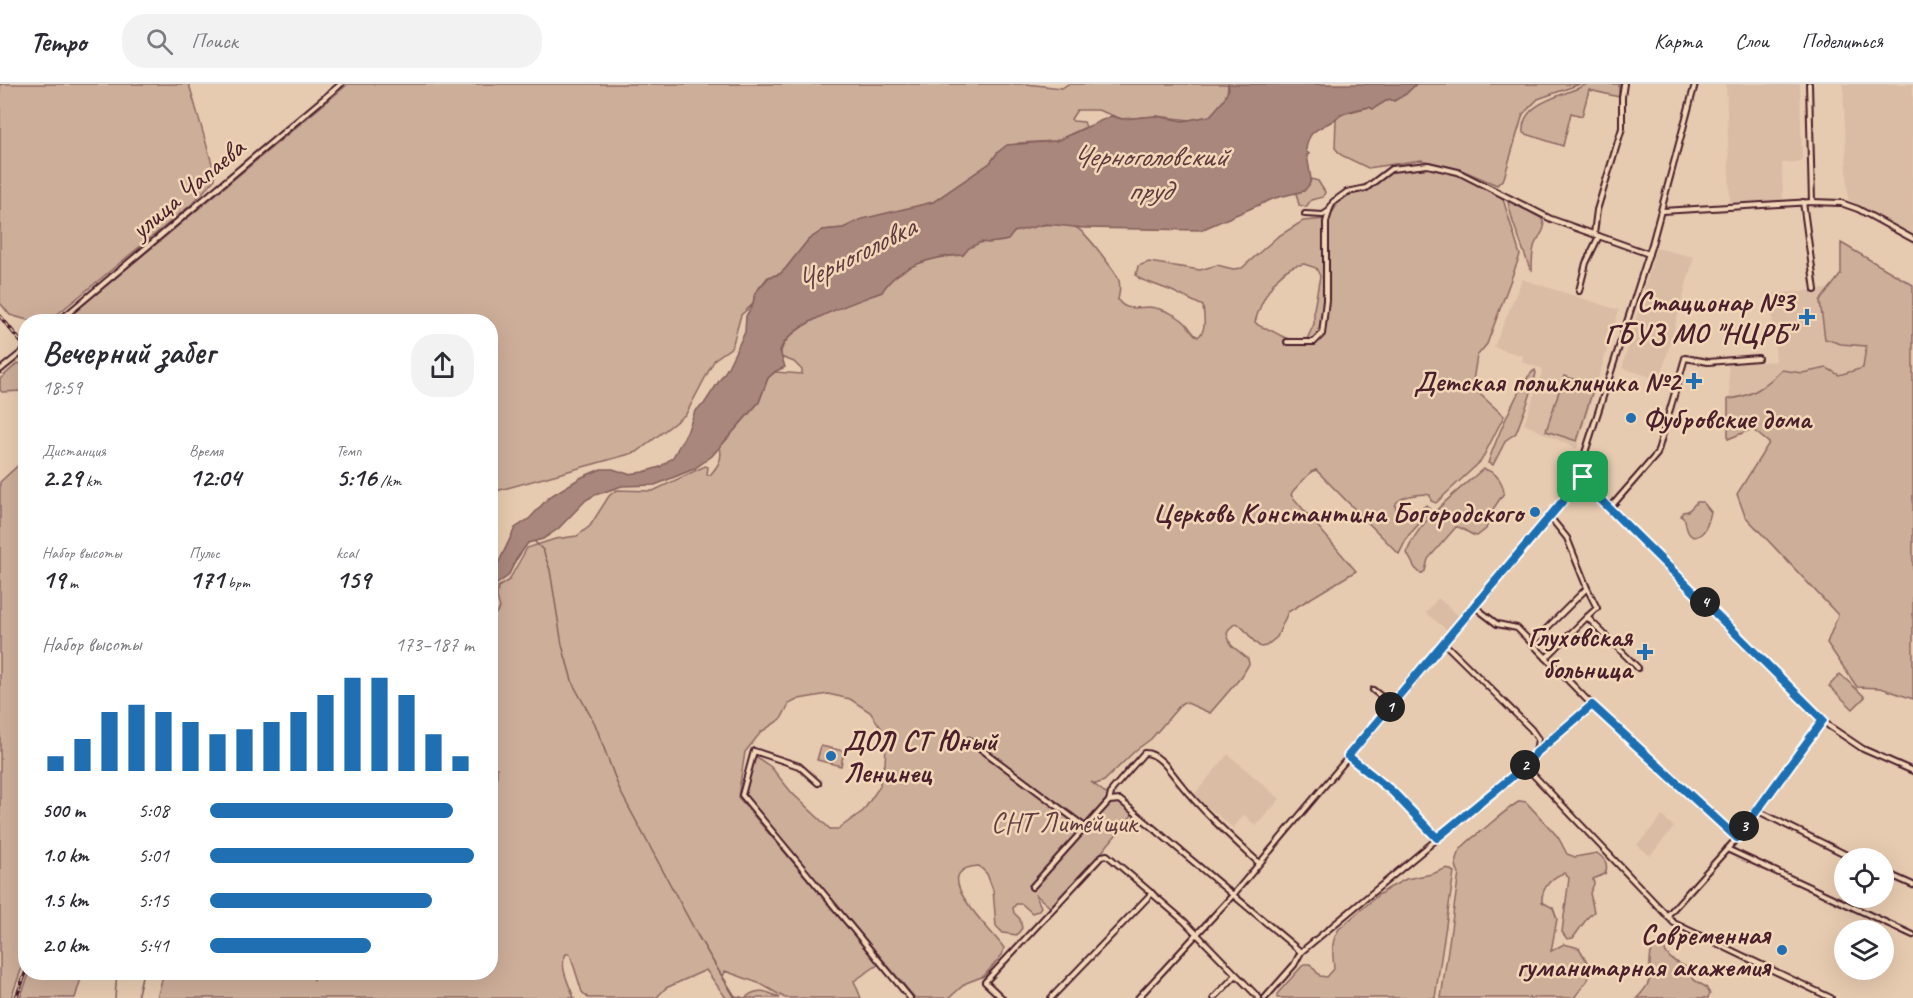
<!DOCTYPE html>
<html lang="ru">
<meta charset="utf-8">
<style>
:root{--surface:#fff;--page:#f2f2f3;--text:#2b2b33;--muted:#7c7c81;--line:#e1e1e2;--accent:#1f6fb2}
body{margin:0;font-family:Caveat,sans-serif;background:var(--page);color:var(--text);height:100vh;display:flex;flex-direction:column;font-size:22px;white-space:nowrap}
*{box-sizing:border-box;margin:0}
p{font-size:20px;color:var(--muted)}
.icon{flex:none;width:33px;height:33px;fill:none;stroke:currentColor;stroke-width:2;stroke-linecap:round;stroke-linejoin:round}
.map{position:relative;flex:1;overflow:hidden}
.side{position:absolute;left:18px;top:230px;width:480px;height:666px;display:flex;flex-direction:column;background:var(--surface);border-radius:24px;box-shadow:0 6px 24px #0002}
.side>*{flex:none}
.controls{position:absolute;left:1834px;top:764px;display:grid;gap:12px}
.controls a{display:grid;place-items:center;width:60px;height:60px;border-radius:50%;background:var(--surface);box-shadow:0 6px 24px #0002;font-size:30px}
.pin{position:absolute;display:grid;place-items:center;width:51px;height:51px;color:#fff;margin:-26px;border-radius:12px;box-shadow:0 3px 9px #0006}
.km{position:absolute;width:30px;height:30px;margin:-15px;border-radius:50%;background:#222;color:#fff;font-size:16px;line-height:30px;text-align:center}
.round{display:grid;place-items:center;flex:none;width:63px;height:63px;border-radius:24px;background:var(--page)}
.head{display:flex;align-items:center;justify-content:space-between;height:102px;padding:0 24px}
h1{font-size:33px;font-weight:600;line-height:45px}
.figures{display:grid;grid-template-columns:repeat(3,1fr);gap:9px;height:102px;padding:6px 24px}
.figures div{display:grid;align-content:center}
.figures b{font-size:26px;font-weight:600}
.figures small{font-size:16px;font-weight:400}
.figures p{font-size:16px}
.chart{height:168px;padding:12px 24px}
.chart p{display:flex;justify-content:space-between}
.chart svg{width:100%;height:108px;margin-top:6px;stroke:var(--accent);stroke-width:6}
ul{padding:0 24px;list-style:none;font-size:20px}
li{display:grid;grid-template-columns:96px 72px 1fr;align-items:center;height:45px}
li i{height:15px;border-radius:8px;background:var(--accent)}
header{display:flex;align-items:center;gap:36px;box-sizing:border-box;height:84px;padding:0 30px;background:var(--surface);border-bottom:2px solid var(--line)}
header strong{font-size:28px}
nav{display:flex;gap:33px;margin-inline-start:auto;font-size:21px}
.search{width:420px;height:54px;background:var(--page);display:flex;align-items:center;gap:15px;box-sizing:border-box;padding:0 21px;border-radius:24px;color:var(--muted);font-size:22px}
.map>svg:first-child{display:block}
</style>
<header>
<strong>Tempo</strong>
<div class="search"><svg class="icon" aria-label="search" viewBox="0 0 24 24"><circle cx="10" cy="10" r="6"/><path d="M15 15l6 6"/></svg>Поиск</div>
<nav><a>Карта</a><a>Слои</a><a>Поделиться</a></nav>
</header>
<div class="map">
<svg width="1913" height="914" viewBox="0 0 1913 914">
<rect width="100%" height="100%" fill="#e7cbb0"/>
<filter id="ink" filterUnits="userSpaceOnUse"><feTurbulence type="fractalNoise" baseFrequency=".0167" numOctaves="2"/><feDisplacementMap in="SourceGraphic" scale="12" xChannelSelector="R" yChannelSelector="G"/><feConvolveMatrix kernelMatrix="1 2 1 2 8 2 1 2 1" color-interpolation-filters="sRGB"/></filter>
<g filter="url(#ink)">
<g fill="#dabca5">
<path d="M1726 0H1800L1802 78 1782 79 1783 117 1730 118Z"/>
<path d="M1843 0H1913V151L1848 115Z"/>
<path d="M1656 164 1694 173 1660 296 1622 284Z"/>
<path d="M1522 195 1619 226 1577 365 1524 340 1543 285 1522 278 1523 272 1494 263Z"/>
<path d="M1838 204 1870 256 1873 293 1731 333 1728 280 1776 277 1770 210Z"/>
<path d="M1438 514 1459 532 1447 546 1426 529Z"/>
<path d="M1228 670 1280 715 1256 742 1244 731 1233 744 1194 711Z"/>
<path d="M1662 732 1674 743 1650 772 1637 761Z"/>
</g>
<g fill="#cdae99" stroke="#8c6662" stroke-width="1.5" fill-rule="evenodd">
<path d="M0 0H189L215 90V95L192 120 49 237H31L10 231 0 219Z"/>
<path d="M348 0H1026L1062 4 1068 0H1228L1227 12 1219 24 1210 32 1190 36 1156 32 1122 35 1098 26H1077L1071 35 1073 37 1084 38 1086 43 1056 57 1019 59 998 68 990 79 933 118 843 144 823 146 808 156 786 184 780 190 768 193 755 209 753 220 741 231 732 263 715 275 686 330 637 368 500 406 491 412 490 237H64Z"/>
<path d="M1416 0H1580L1538 15 1523 30 1504 94 1497 101 1459 85 1421 76 1368 84 1341 71 1335 64 1336 35 1342 30 1369 23 1373 25 1389 15 1394 17 1406 10Z"/>
<path d="M1587 0H1619V13L1589 6 1582 32 1571 29 1563 62 1523 49C1520 17 1565 12 1587 0Z"/>
<path d="M1428 83 1458 91 1499 111 1503 115 1520 171 1487 260 1477 272 1472 303 1504 332 1481 377 1436 419 1431 417 1430 411C1417 408 1379 416 1403 432L1417 429 1426 421 1429 424 1428 430 1408 452 1399 470 1316 386 1311 388 1293 407 1291 411 1356 487 1288 528 1277 553 1266 562 1261 563C1249 556 1248 545 1236 539L1229 545 1227 550 1231 561 1248 575 1249 580 1242 592 1210 629 1185 618 1182 619 1151 655 1136 666 1104 697 1096 700 1091 698 1133 730 1097 774 1052 825 1035 810 1041 823 1038 827 1032 829 1022 820H1016L1013 824 1014 829 1020 835 1022 844 1017 851 1003 849 996 842 993 806 987 790 979 782C923 785 993 847 1004 864L1002 871 984 892 966 899 949 914H915L744 710 755 672 771 683 792 709 830 745H838L863 727 880 702 881 688 885 680 886 661 882 645 870 628 850 615 828 610 799 615 789 620 781 635 761 648 745 668 738 713 879 880 854 897 861 914H785L761 900 725 887 723 893 735 912 745 914C757 903 767 907 780 914H726L706 886 666 904 656 914H588L582 908 570 870H566C558 882 570 902 574 914H157L164 888H315L314 897 316 888H490V707L497 692V684L490 682V537L500 524 497 513 498 503 509 496 527 464 555 455 577 452 590 442 609 412 616 406 653 407 705 382 708 383 707 391H710C718 382 723 375 720 363L759 318 768 294 775 288 802 290V286L794 278 781 273C777 242 858 217 882 208 897 182 933 172 963 171 965 169 966 166 969 164 978 155 992 160 1004 157 1010 155 1010 151 1014 148 1025 141 1066 137 1077 144 1088 151 1097 165 1105 175 1117 192 1123 194 1118 216 1126 228 1137 223 1149 223 1163 224 1180 232 1188 242 1192 247 1193 250 1198 253 1207 246 1204 233 1203 222L1172 207 1140 195 1136 191 1138 182 1149 178 1200 186 1217 181 1233 185 1242 184 1277 153 1303 137 1326 135 1331 131 1339 117 1349 111 1368 107 1391 88ZM1304 180 1316 184 1320 192 1314 225V240L1307 255C1292 260 1281 251 1268 245 1262 243 1259 243 1255 238 1260 220 1273 193 1290 184 1294 181 1300 181 1304 180Z"/>
<path d="M1311 95 1318 97 1325 108 1323 113 1311 116 1306 123 1299 121 1296 109 1309 101Z"/>
<path d="M1510 117 1541 134C1549 145 1539 151 1535 160 1532 167 1532 179 1532 186L1530 185 1513 138 1508 118Z"/>
<path d="M1841 159 1913 201V615L1881 604 1857 603 1827 559 1838 531 1745 432 1737 410 1769 359 1752 345 1728 355V315C1752 313 1765 302 1782 286L1802 289 1827 284 1839 291 1863 284 1866 262 1841 260 1825 255 1820 217 1841 190Z"/>
<path d="M18 279 25 282V310L22 307 2 308 0 306V295Z"/>
<path d="M1535 286 1536 289 1530 312 1516 349 1506 356 1493 381 1488 379C1494 361 1521 294 1535 286Z"/>
<path d="M1564 292 1594 302 1577 357 1546 347Z"/>
<path d="M25 375V875L11 914H0V398Z"/>
<path d="M1483 385C1495 387 1503 397 1504 409L1491 428 1486 445 1477 452C1468 451 1464 443 1456 443L1428 475 1425 487 1421 490 1415 484 1407 469C1416 438 1459 406 1483 385Z"/>
<path d="M1697 418H1703L1711 428C1709 435 1707 446 1701 450 1689 459 1686 444 1685 436L1681 432 1683 428 1688 427Z"/>
<path d="M1840 590 1865 613 1853 625 1829 602Z"/>
<path d="M821 662 844 667 841 682 817 676Z"/>
<path d="M1520 717 1526 718 1558 753 1567 770 1575 773 1597 769C1605 775 1609 780 1605 790L1593 795 1594 800 1590 809 1594 828 1588 833 1573 854 1567 855 1562 848 1569 794 1564 789C1552 793 1541 804 1542 818L1553 824 1557 835 1551 867 1564 860 1579 864C1597 893 1592 889 1574 914H1441L1459 789C1447 768 1472 755 1485 744 1497 734 1507 725 1520 717Z"/>
<path d="M1447 784 1454 788 1435 914H1277V910L1304 880H1310L1320 892 1327 893 1334 885C1333 870 1330 858 1339 845L1378 811 1389 804 1406 795 1432 790Z"/>
<path d="M1659 862 1664 864C1672 885 1688 874 1694 896L1706 903 1710 910 1708 914H1637C1659 891 1645 890 1652 865Z"/>
<path d="M30 888H83L75 914H20Z"/>
</g>
<path fill="#a9877b" stroke="#835d5b" stroke-width="1.5" d="M1228 0H1416L1406 10 1394 17 1389 15 1373 25 1369 23C1360 25 1348 27 1341 31 1336 34 1333 37 1329 39 1315 46 1307 49 1306 67L1309 70 1307 71 1311 95 1309 101 1304 107 1275 114 1201 146 1084 144 1046 140 1014 148 1008 156 1003 157 989 159 981 158 969 164 963 171C934 172 897 182 882 208 856 218 788 239 780 267L785 283 776 287 768 294 759 318 712 372 694 385 655 401 622 402 595 411 586 416 558 445 543 455 528 459 516 476 508 492 497 500 491 511V486L496 484 515 444 530 434 549 413 582 393 601 385H613L628 390 643 388 660 383 673 373 688 346 695 327 704 320 727 285 745 248 746 232 753 220 755 209 769 193 780 190 786 184 808 156 823 146 843 144 862 135 933 118 990 79 998 68 1007 61 1056 57 1111 32 1122 35 1156 32 1183 37 1210 32 1223 17 1229 5Z"/>
<g fill="none" stroke-linecap="round" stroke-linejoin="round">
<g stroke="#835d5b" stroke-width="1.5">
<path d="M535 458 543 466 550 486 562 561 573 600 595 640 620 707 698 852 735 914"/>
<path d="M115 914 117 888"/>
<path d="M137 914 143 888"/>
</g>
<defs>
<g id="minor">
<path d="M1695 0 1652 160 1583 375C1580 391 1585 399 1596 411L1829 642 1863 665 1913 687"/>
<path d="M1809 0 1812 118"/>
<path d="M1803 118 1815 206"/>
<path d="M1662 127 1812 118 1841 119 1858 125 1913 155"/>
<path d="M1305 130 1323 131 1329 127 1333 118 1347 108 1366 104 1391 85 1428 81 1458 88 1551 135 1649 170"/>
<path d="M1594 150 1597 126 1622 44V13L1624 0"/>
<path d="M1579 207 1586 179 1599 152"/>
<path d="M59 237 341 0"/>
<path d="M1287 258H1314L1322 250 1326 216V138L1329 128"/>
<path d="M0 286 26 265"/>
<path d="M1610 424 1657 370 1685 274 1708 278 1758 274"/>
<path d="M1475 523 1497 540 1517 544 1592 621 1737 754"/>
<path d="M1587 533 1597 524 1587 504"/>
<path d="M1444 559 1531 645 1538 655 1536 668"/>
<path d="M1532 559 1587 504 1567 454 1550 433"/>
<path d="M1546 574 1587 533 1638 584"/>
<path d="M1373 606 1392 621"/>
<path d="M969 656 1085 743"/>
<path d="M1348 672 1393 708 1437 754"/>
<path d="M1525 682 1674 839 1831 914"/>
<path d="M818 699 799 682 754 667 742 711 910 914"/>
<path d="M1109 717 1120 716 1301 868"/>
<path d="M1756 726 1853 774"/>
<path d="M1727 765 1913 851"/>
<path d="M1884 788 1913 801"/>
<path d="M1032 803 1109 717 1112 706 1144 669C1158 668 1171 688 1179 698 1203 728 1231 753 1259 779"/>
<path d="M1667 832 1737 754 1823 636"/>
<path d="M1002 914 985 898 1102 772 1107 771 1184 837 1259 914"/>
<path d="M1051 914 1152 809"/>
<path d="M1138 914 1233 811 1583 393"/>
<path d="M1214 914 1236 891"/>
<path d="M1265 914 1294 881 1301 868 1525 682 1536 669 1592 621"/>
</g>
</defs>
<use href="#minor" stroke="#4a1f2b" stroke-width="8"/>
<use href="#minor" stroke="#f1d6b8" stroke-width="4"/>
<defs>
<g id="rail">
<path d="M0 232 26 264"/>
<path d="M16 914 26 888"/>
</g>
</defs>
<use href="#rail" stroke="#4a1f2b" stroke-width="4"/>
<use href="#rail" stroke="#f1d6b8" stroke-width="1.5" stroke-dasharray="4.5" stroke-linecap="butt"/>
</g>
</g>
<g fill="none" stroke-linecap="round" stroke-linejoin="round" filter="url(#ink)">
<defs>
<path id="route" d="M1583 393 1596 411 1823 636 1737 754 1592 621 1536 669 1525 682 1437 754 1393 708 1348 672Z"/>
</defs>
<use href="#route" stroke="#fff" stroke-width="12"/>
<use href="#route" stroke="#1f6fb2" stroke-width="8"/>
</g>
<g fill="#1f6fb2" stroke="#f1d6b8" stroke-width="2">
<path d="M1804 224h6v6h6v6h-6v6h-6v-6h-6v-6h6z"/>
<path d="M1691 288h6v6h6v6h-6v6h-6v-6h-6v-6h6z"/>
<circle cx="1631" cy="334" r="6"/>
<circle cx="1535" cy="428" r="6"/>
<path d="M1642 559h6v6h6v6h-6v6h-6v-6h-6v-6h6z"/>
<circle cx="831" cy="672" r="6"/>
<circle cx="1782" cy="866" r="6"/>
</g>
<g text-anchor="middle" stroke-width="5" stroke-linejoin="round" paint-order="stroke">
<g font-size="28" fill="#4a1f2b" stroke="#f1d6b8">
<text transform="translate(187 104) rotate(-40)" y="10">улица Чапаева</text>
</g>
<g font-size="28" font-weight="bold" fill="#4a1f2b" stroke="#f1d6b8" text-anchor="end">
<text x="1794" y="227">Стационар №3<tspan x="1794" dy="32">ГБУЗ МО "НЦРБ"</tspan></text>
<text x="1680" y="307">Детская поликлиника №2</text>
<text x="1643" y="344" text-anchor="start">Фубровские дома</text>
<text x="1523" y="438">Церковь Константина Богородского</text>
<text x="1632" y="562">Глуховская<tspan x="1632" dy="32">больница</tspan></text>
<text x="843" y="666" text-anchor="start">ДОЛ СТ Юный<tspan x="843" dy="32">Ленинец</tspan></text>
<text x="1770" y="860">Современная<tspan x="1770" dy="32">гуманитарная акажемия</tspan></text>
</g>
<g font-size="28" fill="#643c41" stroke="#f1d6b8">
<text x="1064" y="748">СНТ Литейщик</text>
</g>
<g font-size="30" font-style="italic" fill="#62393f" stroke="#f1d6b8">
<text x="1149" y="82">Черноголовский<tspan x="1149" dy="34">пруд</tspan></text>
<text transform="translate(855 170) rotate(-27)" y="10">Черноголовка</text>
</g>
</g>
</svg>
<div class="controls">
<a><svg class="icon" aria-label="locate" viewBox="0 0 24 24"><circle cx="12" cy="12" r="6"/><path d="M12 2v4M12 18v4M2 12h4M18 12h4"/></svg></a>
<a><svg class="icon" aria-label="layers" viewBox="0 0 24 24"><path d="M12 4l9 5-9 5-9-5zM3 14l9 5 9-5"/></svg></a>
</div>
<div class="pin" style="left:1583px;top:393px;background:#1e9e55"><svg class="icon" aria-label="arrive" viewBox="0 0 24 24"><path d="M6 21V4h12l-3 4 3 4H6"/></svg></div>
<b class="km" style="left:1390px;top:623px">1</b>
<b class="km" style="left:1525px;top:681px">2</b>
<b class="km" style="left:1744px;top:742px">3</b>
<b class="km" style="left:1705px;top:518px">4</b>
<section class="side">
<div class="head"><div><h1>Вечерний забег</h1><p>18:59</p></div><a class="round"><svg class="icon" aria-label="share" viewBox="0 0 24 24"><path d="M12 15V3M7 8l5-5 5 5M5 13v7h14v-7"/></svg></a></div>
<div class="figures">
<div><p>Дистанция</p><b>2.29<small> km</small></b></div>
<div><p>Время</p><b>12:04</b></div>
<div><p>Темп</p><b>5:16<small> /km</small></b></div>
</div>
<div class="figures">
<div><p>Набор высоты</p><b>19<small> m</small></b></div>
<div><p>Пульс</p><b>171<small> bpm</small></b></div>
<div><p>kcal</p><b>159</b></div>
</div>
<div class="chart"><p><span>Набор высоты</span>173–187 m</p>
<svg viewBox="0 0 160 44" preserveAspectRatio="none"><path d="M5 44V38M15 44V31M25 44V20M35 44V17M45 44V20M55 44V24M65 44V29M75 44V27M85 44V24M95 44V20M105 44V13M115 44V6M125 44V6M135 44V13M145 44V29M155 44V38"/></svg>
</div>
<ul>
<li><b>500 m</b>5:08<i style="width:92%"></i></li>
<li><b>1.0 km</b>5:01<i style="width:100%"></i></li>
<li><b>1.5 km</b>5:15<i style="width:84%"></i></li>
<li><b>2.0 km</b>5:41<i style="width:61%"></i></li>
</ul>
</section>
</div>
